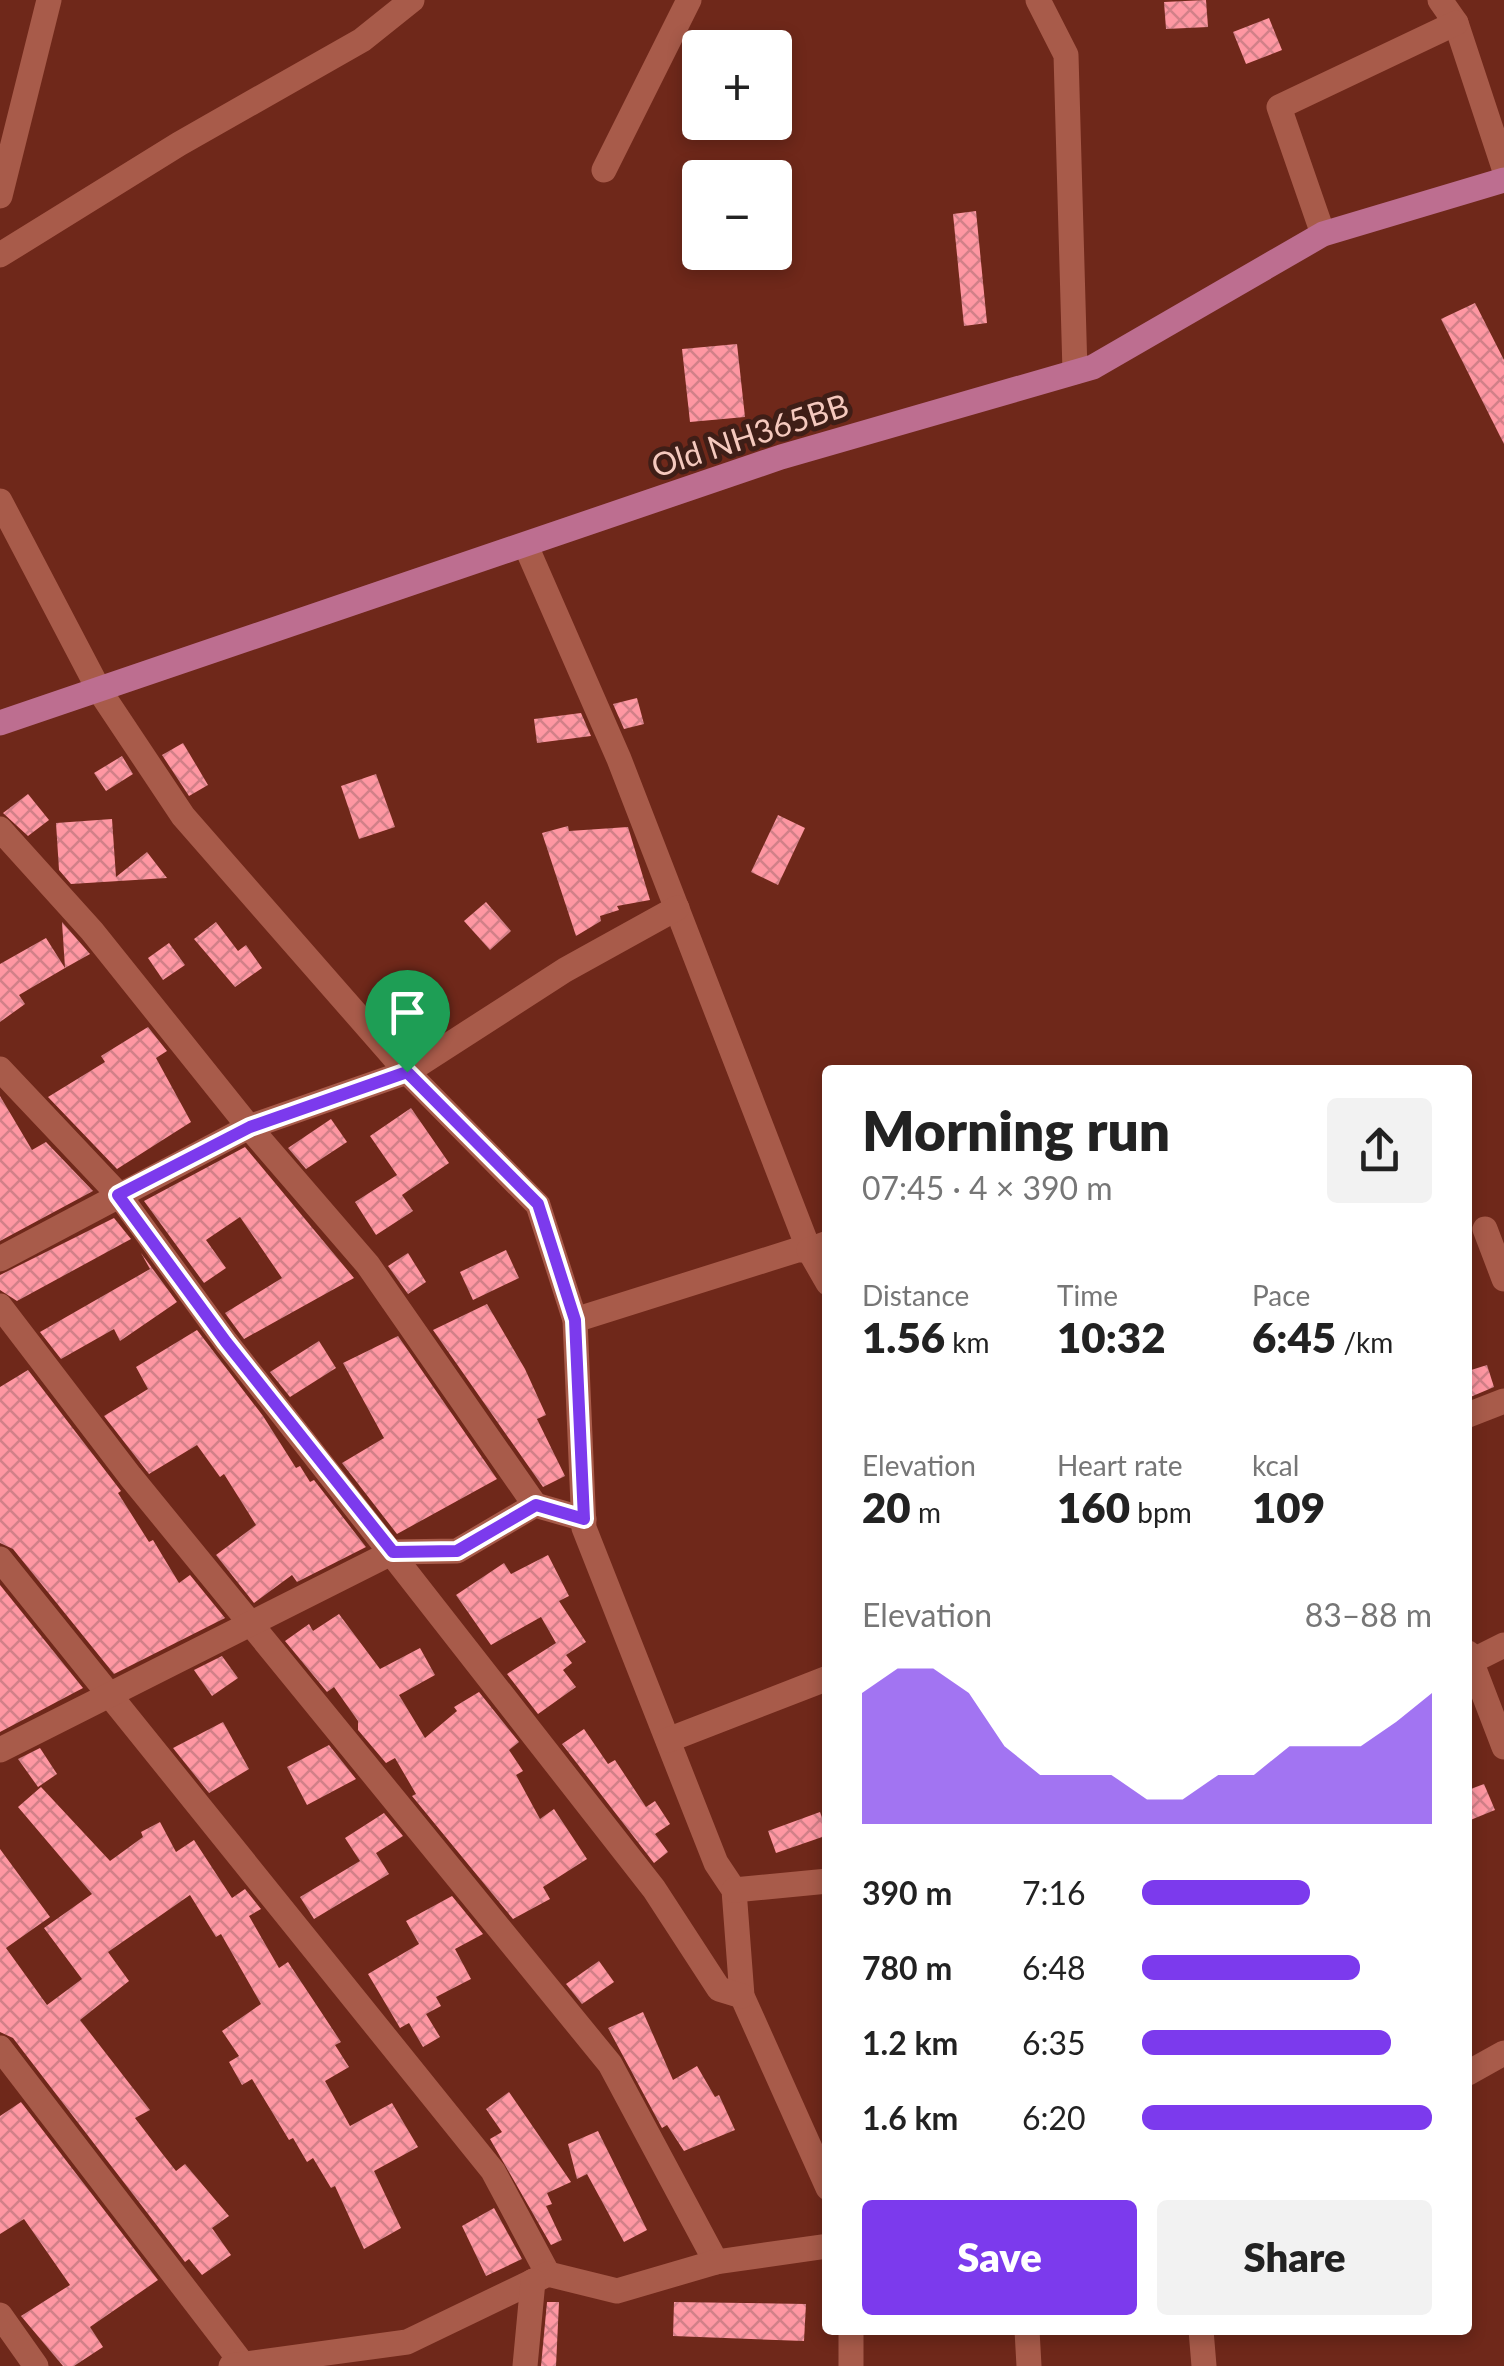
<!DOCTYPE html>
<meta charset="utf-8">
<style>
:root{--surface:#fff;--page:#f2f2f2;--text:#222;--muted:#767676;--accent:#7c3aed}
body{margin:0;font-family:Lato,sans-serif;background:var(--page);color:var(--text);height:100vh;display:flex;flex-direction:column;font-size:38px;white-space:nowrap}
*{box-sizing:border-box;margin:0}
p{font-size:32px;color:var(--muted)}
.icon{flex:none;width:55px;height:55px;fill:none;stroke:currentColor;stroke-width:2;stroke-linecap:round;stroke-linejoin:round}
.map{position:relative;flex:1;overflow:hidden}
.sheet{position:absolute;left:822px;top:1065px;width:650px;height:1270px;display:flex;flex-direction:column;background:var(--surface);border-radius:10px;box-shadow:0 5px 15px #0003}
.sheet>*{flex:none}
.controls{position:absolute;left:682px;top:30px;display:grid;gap:20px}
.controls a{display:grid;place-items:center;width:110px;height:110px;border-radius:10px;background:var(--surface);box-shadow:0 5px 15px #0003;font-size:50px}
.pin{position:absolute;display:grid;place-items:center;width:85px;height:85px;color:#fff;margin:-102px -42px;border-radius:50% 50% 50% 0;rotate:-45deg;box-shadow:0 0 10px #0007}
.pin .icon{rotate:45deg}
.round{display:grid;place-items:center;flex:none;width:105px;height:105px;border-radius:10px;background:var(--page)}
.headline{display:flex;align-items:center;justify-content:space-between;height:170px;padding:0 40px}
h1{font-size:55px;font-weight:800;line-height:75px}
.figures{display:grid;grid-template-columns:repeat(3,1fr);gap:15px;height:170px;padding:10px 40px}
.figures div{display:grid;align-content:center}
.figures b{font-size:42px;font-weight:800}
.figures small{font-size:28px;font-weight:400}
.figures p{font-size:28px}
.chart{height:280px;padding:20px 40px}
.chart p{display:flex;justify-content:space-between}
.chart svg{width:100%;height:180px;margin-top:10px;fill:var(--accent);opacity:.7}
.button{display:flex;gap:20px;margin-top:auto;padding:20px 40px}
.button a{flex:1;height:115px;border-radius:10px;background:var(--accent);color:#fff;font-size:40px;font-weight:800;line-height:115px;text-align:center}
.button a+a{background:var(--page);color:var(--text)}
ul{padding:0 40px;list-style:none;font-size:32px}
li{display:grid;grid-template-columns:160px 120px 1fr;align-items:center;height:75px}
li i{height:25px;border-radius:12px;background:var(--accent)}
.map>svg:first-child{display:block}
</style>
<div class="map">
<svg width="1504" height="2366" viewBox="0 0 1504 2366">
<defs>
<pattern id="building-cross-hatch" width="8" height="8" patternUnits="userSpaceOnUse" patternTransform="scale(2.5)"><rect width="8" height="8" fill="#fe97a2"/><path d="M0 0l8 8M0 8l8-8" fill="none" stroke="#d18088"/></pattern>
</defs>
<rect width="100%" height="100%" fill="#6f281a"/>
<g fill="url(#building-cross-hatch)">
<path d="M1206 0 1208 27 1166 29 1164 2Z"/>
<path d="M1269 18 1282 50 1246 64 1233 32Z"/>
<path d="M976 211 987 323 964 326 953 214Z"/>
<path d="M1475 303 1504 360V444L1441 319Z"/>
<path d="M737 344 745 417 690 422 682 349Z"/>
<path d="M637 698 644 724 624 729 613 704Z"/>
<path d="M581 713 591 736 537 743 534 719Z"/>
<path d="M183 743 208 785 189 796 162 755Z"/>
<path d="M122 756 133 774 106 791 94 773Z"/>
<path d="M376 774 395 827 359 839 341 786Z"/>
<path d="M28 794 49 820 28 836 3 813Z"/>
<path d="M778 815 805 828 778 885 751 872Z"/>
<path d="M112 819 116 877 147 852 167 878 71 884 59 870 56 823Z"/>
<path d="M568 826 569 831 628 827 650 900 617 906 619 910 600 916 601 921 576 936 542 833Z"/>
<path d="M486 902 511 931 490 950 464 921Z"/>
<path d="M62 922 90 954 65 968Z"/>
<path d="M216 922 238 951 246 945 262 968 235 987 194 939Z"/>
<path d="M46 938 65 968 19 995 25 1004 0 1022V964Z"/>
<path d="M169 943 185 965 163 980 148 958Z"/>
<path d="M429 1004 444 1028 409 1050 391 1027Z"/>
<path d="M148 1027 167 1051 156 1058 191 1122 117 1169 48 1097 105 1062 101 1056Z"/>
<path d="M0 1096 32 1150 46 1142 93 1191 0 1241Z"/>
<path d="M411 1108 449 1163 402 1195 413 1211 376 1235 355 1202 397 1175 370 1136Z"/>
<path d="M331 1119 347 1142 306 1169 288 1148Z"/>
<path d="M245 1147 354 1278 244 1339 225 1313 282 1278 240 1217 206 1240 226 1268 204 1283 144 1201Z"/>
<path d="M114 1218 131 1239 17 1301 0 1290V1275Z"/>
<path d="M506 1250 519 1278 473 1300 460 1272Z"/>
<path d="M141 1253 177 1302 120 1341 114 1329 61 1359 40 1332 150 1269Z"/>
<path d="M408 1253 426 1282 408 1294 388 1266Z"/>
<path d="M487 1304 525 1369 546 1415 537 1419 565 1476 543 1487 433 1330Z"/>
<path d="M197 1330 263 1416 296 1468 300 1466 310 1482 314 1480 366 1547 297 1582 292 1575 254 1603 216 1555 256 1525 224 1474 220 1477 197 1445 149 1474 104 1416 148 1389 136 1367Z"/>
<path d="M398 1336 497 1479 397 1534 342 1463 384 1438 343 1363Z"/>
<path d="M319 1341 336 1368 290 1397 270 1372Z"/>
<path d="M1487 1365 1494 1387 1468 1398V1371Z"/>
<path d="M28 1370 121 1491 118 1493 149 1542 153 1540 179 1583 190 1575 225 1618 114 1674 13 1549 0 1543V1387Z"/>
<path d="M548 1555 569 1596 559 1601 586 1642 566 1655 572 1663 563 1670 576 1687 538 1714 507 1674 556 1643 541 1617 491 1645 456 1595 504 1563 511 1574Z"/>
<path d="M0 1585 83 1688 0 1732Z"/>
<path d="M339 1614 380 1669 420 1648 435 1675 399 1695 425 1738 457 1711 454 1707 479 1692 519 1742 509 1750 523 1771 516 1775 540 1819 554 1809 587 1859 543 1887 550 1899 513 1919 412 1796 416 1794 395 1758 386 1763 358 1730V1721L334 1687 327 1692 285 1641 309 1624 313 1631Z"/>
<path d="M222 1656 238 1678 212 1696 194 1670Z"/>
<path d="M223 1722 249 1769 209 1793 173 1748Z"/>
<path d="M584 1729 608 1764 615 1760 646 1807 655 1801 670 1824 655 1834 668 1852 654 1863 562 1744Z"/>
<path d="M329 1745 356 1779 307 1805 287 1767Z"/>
<path d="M40 1748 57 1774 38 1787 18 1759Z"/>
<path d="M1484 1784 1495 1810 1468 1821V1790Z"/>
<path d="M41 1787 110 1861 143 1837 141 1832 160 1822 176 1852 194 1840 232 1898 245 1889 261 1909 249 1916 279 1968 288 1962 341 2042 335 2045 349 2067 325 2081 350 2126 392 2103 418 2147 374 2171 401 2228 364 2249 335 2186 331 2188 313 2158 307 2162 293 2138 289 2140 252 2079 242 2085 229 2062 239 2056 222 2031 261 2004 221 1934 216 1937 190 1895 108 1952 129 1981 80 2020 150 2110 135 2118 161 2152 176 2171 185 2164 229 2216 212 2228 231 2255 202 2275 189 2259 185 2262 13 2038 0 2032V1849L50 1917 6 1948 47 2005 82 1979 44 1928 92 1894 18 1807Z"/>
<path d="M820 1812 828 1835 776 1853 768 1831Z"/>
<path d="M384 1813 403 1836 376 1853 389 1874 314 1919 300 1897 360 1861 345 1838Z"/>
<path d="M452 1896 483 1934 455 1949 471 1979 436 1997 441 2006 426 2014 440 2037 423 2047 409 2023 400 2028 368 1974 419 1944 406 1921Z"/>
<path d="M599 1961 614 1982 582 2004 566 1984Z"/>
<path d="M643 2012 673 2080 697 2066 715 2097 719 2095 735 2130 684 2151 667 2125 662 2128 608 2028Z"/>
<path d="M509 2092 571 2182 547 2193 552 2204 546 2206 562 2240 551 2245 490 2139 502 2132 486 2109Z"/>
<path d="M21 2102 158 2280 90 2327 103 2347 74 2366H63L21 2316 70 2285 24 2219 0 2234V2116Z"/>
<path d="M598 2131 647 2230 624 2242 587 2174 577 2179 568 2144Z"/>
<path d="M494 2208 522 2259 486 2276 462 2226Z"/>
<path d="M547 2302H559L556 2366H541Z"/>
<path d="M674 2302 806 2304 804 2341 673 2336Z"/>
</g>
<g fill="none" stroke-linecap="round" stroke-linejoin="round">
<g stroke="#a85b4a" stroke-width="25">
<path d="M1038 0 1066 55 1075 372"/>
<path d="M1440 0 1456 23 1504 168"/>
<path d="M604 170 689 0"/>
<path d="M0 196 49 0"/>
<path d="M1323 234 1279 107 1456 23"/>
<path d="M0 255 179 144 362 40 412 0"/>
<path d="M0 501 99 690 183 816 407 1072 538 1205 575 1320 584 1528 716 1863 734 1890 742 1996 828 2188"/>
<path d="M526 546 619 759 809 1250H797L575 1320"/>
<path d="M0 829 92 931 249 1127 0 1259"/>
<path d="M0 1069 119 1195 226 1342 654 1889 719 1989 742 1996"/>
<path d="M1485 1229 1504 1279"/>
<path d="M828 1243 809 1250 828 1283"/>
<path d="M0 1306 130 1476 610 2064 716 2262"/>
<path d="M1468 1415 1504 1401"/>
<path d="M535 1505 368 1265 249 1127 407 1072 565 970 677 908"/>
<path d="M0 1559 493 2171 548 2274"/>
<path d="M1468 1653 1504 1747"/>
<path d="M1468 1663 1504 1645"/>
<path d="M668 1740 828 1678"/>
<path d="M0 1750 393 1552 457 1551 535 1505 584 1519"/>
<path d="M734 1890 828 1881"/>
<path d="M0 2048 242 2363"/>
<path d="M1468 2073 1504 2053"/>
<path d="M0 2315 36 2366"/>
<path d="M1027 2330 1029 2366"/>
<path d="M1201 2330 1204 2366"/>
<path d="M231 2366 407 2342 548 2274 617 2291 716 2262 828 2246"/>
<path d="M525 2366 533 2281"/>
<path d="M851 2366V2330"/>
</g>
<path stroke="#bd6e90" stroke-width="25" d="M0 723 781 457 1093 367 1323 234 1504 180"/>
</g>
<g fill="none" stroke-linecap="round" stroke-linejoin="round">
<defs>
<path id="route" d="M407 1072 538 1204 575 1320 584 1519 536 1505 457 1551 393 1552 226 1342 118 1195 250 1127Z"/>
</defs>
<use href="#route" stroke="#fff" stroke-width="20"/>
<use href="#route" stroke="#7c3aed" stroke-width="12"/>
</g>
<g text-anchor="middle" stroke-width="10" stroke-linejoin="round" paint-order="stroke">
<g font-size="32" fill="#f5c9be" stroke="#3f1e17">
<text transform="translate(750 436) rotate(-18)" y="11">Old NH365BB</text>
</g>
</g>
</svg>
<div class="controls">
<a>+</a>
<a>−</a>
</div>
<div class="pin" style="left:407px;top:1072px;background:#1e9e55"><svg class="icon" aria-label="arrive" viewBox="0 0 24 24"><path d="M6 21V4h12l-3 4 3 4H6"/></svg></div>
<section class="sheet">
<div class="headline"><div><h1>Morning run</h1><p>07:45 · 4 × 390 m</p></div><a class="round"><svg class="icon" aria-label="share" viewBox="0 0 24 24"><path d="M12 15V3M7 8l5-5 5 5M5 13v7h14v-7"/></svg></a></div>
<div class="figures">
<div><p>Distance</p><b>1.56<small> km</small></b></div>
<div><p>Time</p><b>10:32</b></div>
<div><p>Pace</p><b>6:45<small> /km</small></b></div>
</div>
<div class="figures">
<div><p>Elevation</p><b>20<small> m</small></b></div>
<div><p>Heart rate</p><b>160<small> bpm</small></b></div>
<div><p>kcal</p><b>109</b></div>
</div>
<div class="chart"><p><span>Elevation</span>83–88 m</p>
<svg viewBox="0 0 160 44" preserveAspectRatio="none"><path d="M0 44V12L10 6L20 6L30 12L40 25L50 32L60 32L70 32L80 38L90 38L100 32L110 32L120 25L130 25L140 25L150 19L160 12V44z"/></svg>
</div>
<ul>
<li><b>390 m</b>7:16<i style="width:58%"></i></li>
<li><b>780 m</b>6:48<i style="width:75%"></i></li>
<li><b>1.2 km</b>6:35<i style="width:86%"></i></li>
<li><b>1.6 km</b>6:20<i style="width:100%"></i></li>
</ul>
<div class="button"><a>Save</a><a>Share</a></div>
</section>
</div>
